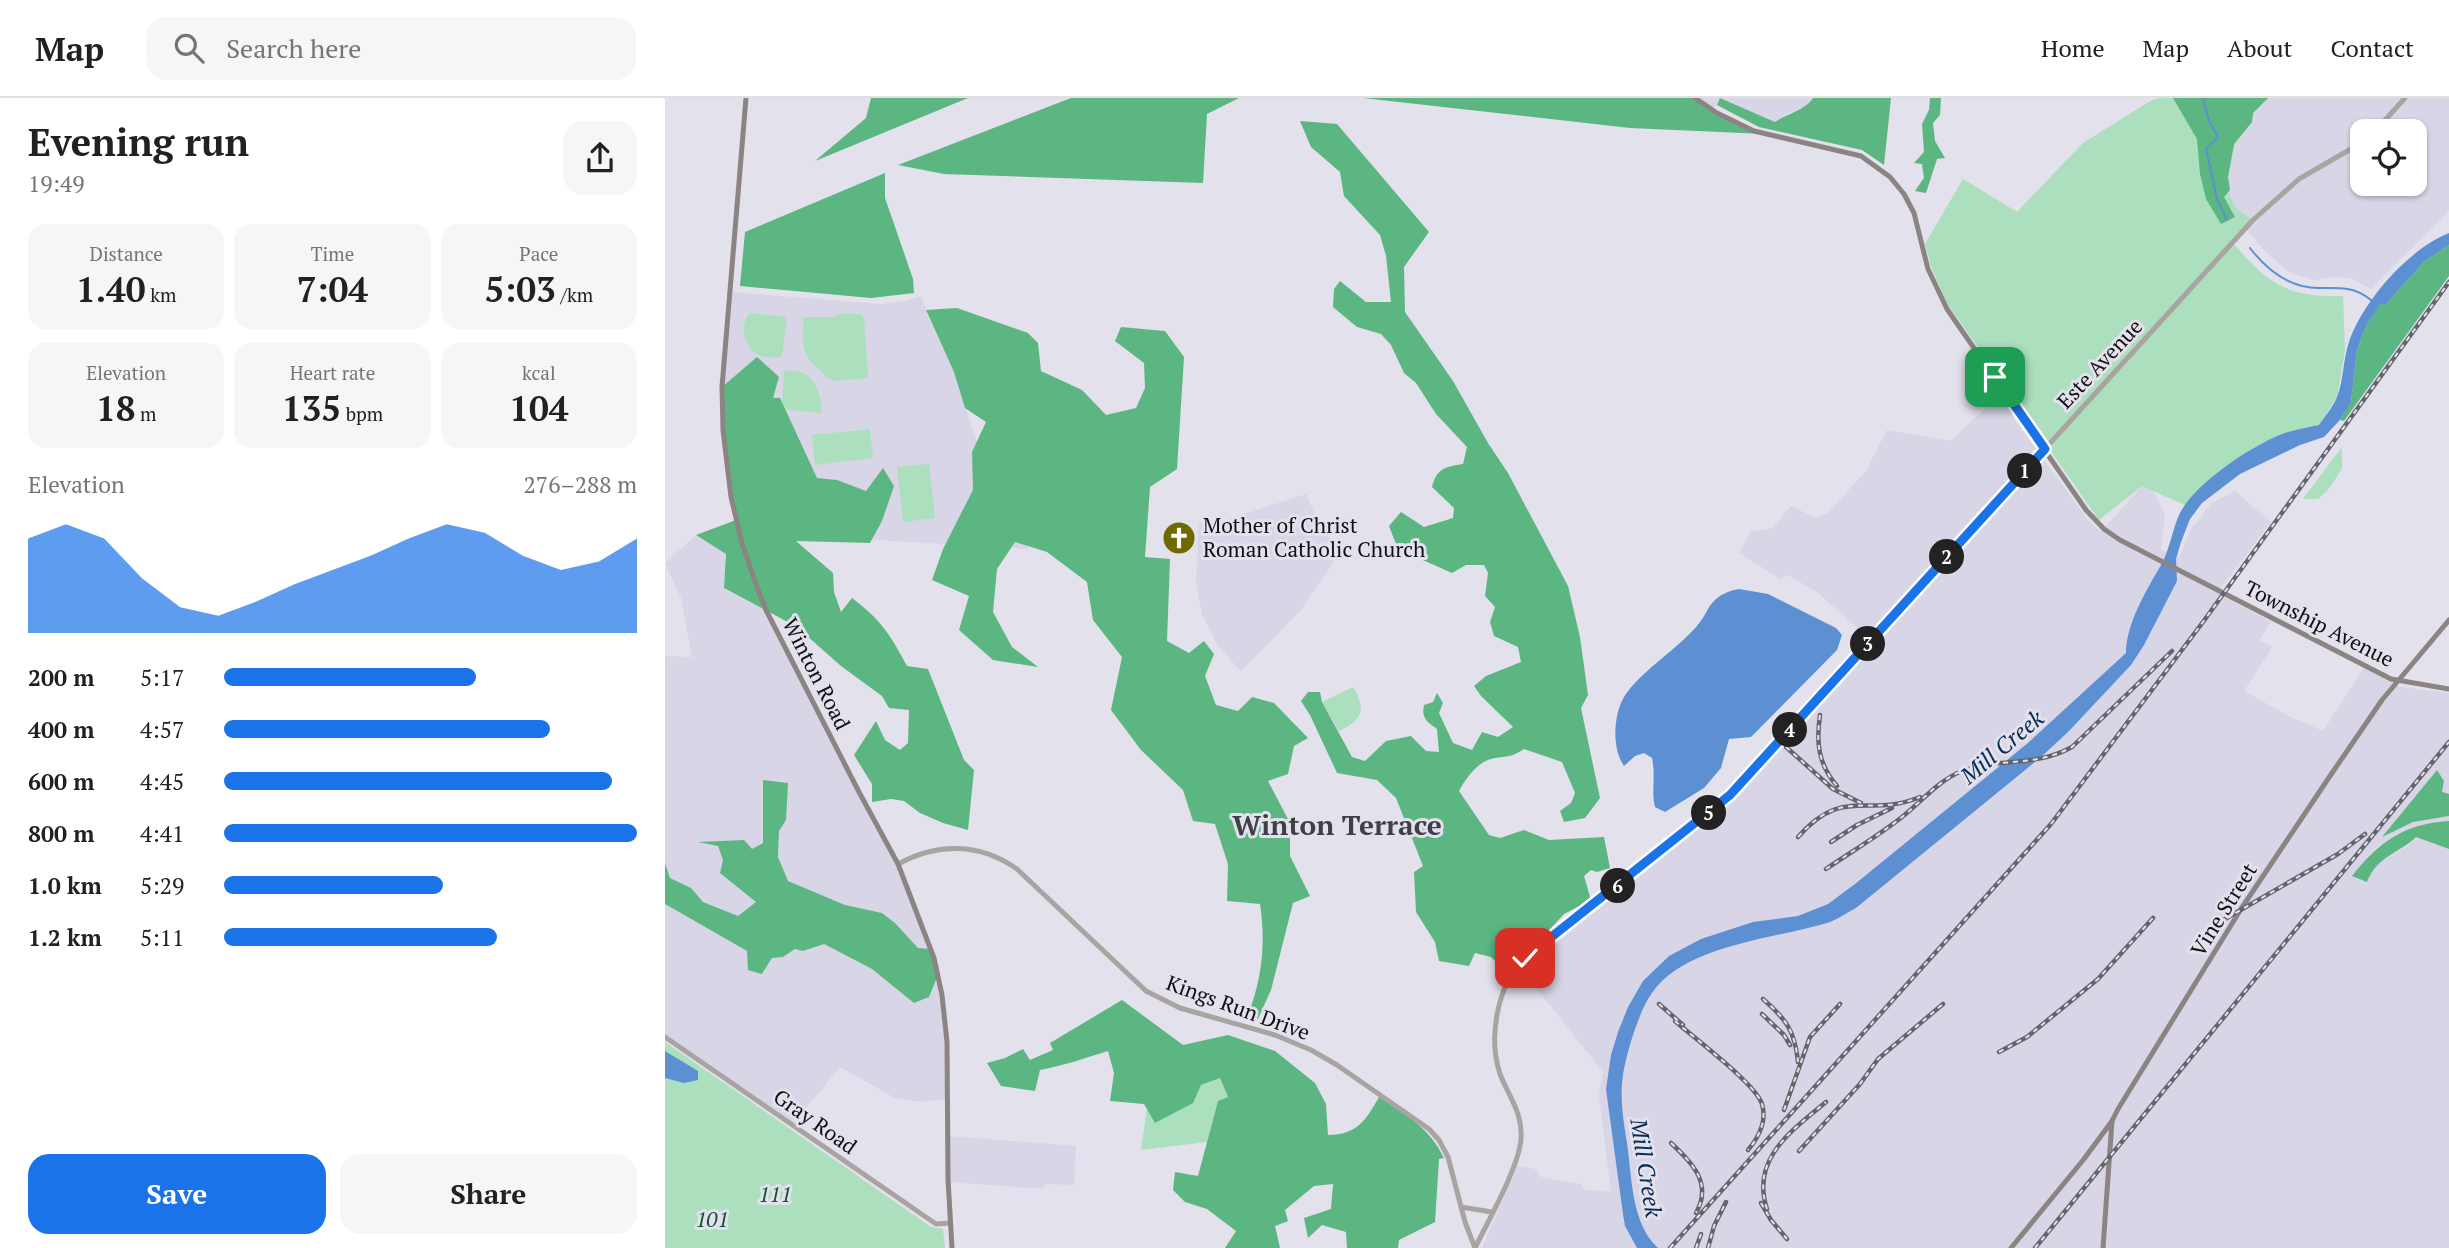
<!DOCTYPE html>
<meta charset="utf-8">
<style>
:root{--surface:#fff;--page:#f6f6f6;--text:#202124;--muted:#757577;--line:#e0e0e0;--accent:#1a73e8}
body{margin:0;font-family:"PT Serif",serif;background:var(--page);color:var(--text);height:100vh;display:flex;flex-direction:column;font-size:26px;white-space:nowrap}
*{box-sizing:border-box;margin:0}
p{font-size:23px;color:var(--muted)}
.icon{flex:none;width:38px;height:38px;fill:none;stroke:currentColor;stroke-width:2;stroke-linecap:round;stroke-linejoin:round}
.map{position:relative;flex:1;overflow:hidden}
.details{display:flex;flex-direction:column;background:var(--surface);width:665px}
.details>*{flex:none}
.buttons{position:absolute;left:1685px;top:21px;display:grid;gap:14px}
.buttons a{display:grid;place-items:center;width:77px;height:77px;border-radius:14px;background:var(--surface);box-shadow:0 2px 5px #0004;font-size:35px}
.pin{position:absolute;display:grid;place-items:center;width:60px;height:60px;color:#fff;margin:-30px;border-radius:14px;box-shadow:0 4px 10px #0006}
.km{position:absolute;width:35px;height:35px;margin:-18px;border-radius:50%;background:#222;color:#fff;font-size:19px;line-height:35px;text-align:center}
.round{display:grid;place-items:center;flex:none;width:74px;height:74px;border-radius:21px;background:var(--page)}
.summary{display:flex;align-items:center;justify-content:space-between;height:119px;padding:0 28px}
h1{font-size:38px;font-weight:600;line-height:52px}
.stats{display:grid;grid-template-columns:repeat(3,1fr);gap:10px;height:119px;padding:7px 28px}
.stats div{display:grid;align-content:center;border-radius:18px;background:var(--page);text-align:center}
.stats b{font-size:35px;font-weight:600}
.stats small{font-size:19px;font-weight:400}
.stats p{font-size:19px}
.chart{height:196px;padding:14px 28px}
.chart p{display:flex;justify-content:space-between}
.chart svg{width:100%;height:126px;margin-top:7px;fill:var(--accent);opacity:.7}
.primary-button{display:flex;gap:14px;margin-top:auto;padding:14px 28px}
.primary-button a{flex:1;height:80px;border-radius:21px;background:var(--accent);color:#fff;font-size:28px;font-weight:600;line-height:80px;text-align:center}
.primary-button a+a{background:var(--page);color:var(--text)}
ul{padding:0 28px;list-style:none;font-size:23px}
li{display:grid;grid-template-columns:112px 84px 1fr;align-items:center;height:52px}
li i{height:18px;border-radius:9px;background:var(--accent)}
header{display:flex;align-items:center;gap:42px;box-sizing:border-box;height:98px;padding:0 35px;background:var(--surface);border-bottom:2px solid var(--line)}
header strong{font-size:33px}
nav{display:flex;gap:38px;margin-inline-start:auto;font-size:24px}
.search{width:490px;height:63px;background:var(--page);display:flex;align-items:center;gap:18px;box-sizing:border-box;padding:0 24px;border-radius:21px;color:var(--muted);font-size:26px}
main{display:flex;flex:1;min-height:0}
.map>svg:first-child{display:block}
</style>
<header>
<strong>Map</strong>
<div class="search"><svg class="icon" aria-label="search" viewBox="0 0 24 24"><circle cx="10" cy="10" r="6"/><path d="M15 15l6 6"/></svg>Search here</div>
<nav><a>Home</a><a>Map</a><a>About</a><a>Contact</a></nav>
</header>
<main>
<section class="details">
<div class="summary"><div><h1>Evening run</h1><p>19:49</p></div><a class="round"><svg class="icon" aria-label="share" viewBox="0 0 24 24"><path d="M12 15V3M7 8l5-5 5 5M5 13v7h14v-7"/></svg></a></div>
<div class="stats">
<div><p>Distance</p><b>1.40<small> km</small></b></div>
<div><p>Time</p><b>7:04</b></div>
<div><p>Pace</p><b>5:03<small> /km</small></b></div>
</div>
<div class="stats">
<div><p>Elevation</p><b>18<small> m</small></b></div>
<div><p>Heart rate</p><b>135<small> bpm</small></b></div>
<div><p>kcal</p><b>104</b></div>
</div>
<div class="chart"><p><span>Elevation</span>276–288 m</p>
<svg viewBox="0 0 160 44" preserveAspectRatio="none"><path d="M0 44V11L10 6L20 11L30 25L40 35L50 38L60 33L70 27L80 22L90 17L100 11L110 6L120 9L130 17L140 22L150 19L160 11V44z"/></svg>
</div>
<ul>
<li><b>200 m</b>5:17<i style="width:61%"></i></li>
<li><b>400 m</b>4:57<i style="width:79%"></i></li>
<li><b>600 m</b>4:45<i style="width:94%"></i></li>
<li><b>800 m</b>4:41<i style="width:100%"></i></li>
<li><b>1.0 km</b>5:29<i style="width:53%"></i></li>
<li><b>1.2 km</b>5:11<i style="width:66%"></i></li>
</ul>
<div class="primary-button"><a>Save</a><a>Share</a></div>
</section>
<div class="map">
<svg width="1784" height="1150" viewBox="0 0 1784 1150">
<rect width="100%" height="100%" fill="#e3e1ec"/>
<g fill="#d7d5e6" fill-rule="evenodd">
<path d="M1030 0H1148L1144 7 1119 17 1110 24 1056 0 1052 7 1046 11Z"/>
<path d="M1603 0H1784V112L1706 191 1686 180 1668 179 1649 182 1623 174 1597 150 1581 130 1565 98 1563 79 1566 57 1570 46 1588 15ZM1698 33H1750V86H1698Z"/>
<path d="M66 194 216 206 239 203 256 198 264 221 289 274 313 348 364 451 74 434 57 312Z"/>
<path d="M1336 295 1348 319 1423 422 1436 434 1478 387 1489 393 1500 418 1496 451 1514 460 1526 431 1547 405 1570 393 1606 424 1552 495 1606 524 1594 542 1607 549 1579 593 1624 618 1658 633 1699 570 1736 589 1784 595V696L1777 695 1717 738 1737 728 1760 721 1784 718V723L1761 726 1729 738 1712 749 1702 759V783L1712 765 1741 749 1751 739 1784 751V1150H817L853 1068 870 1071 876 1079 916 1086 920 1092 946 1093 934 997 938 974 857 872 1056 713 1210 545 1152 494 1123 477 1116 481 1074 455 1085 434 1108 430 1126 408 1151 420 1163 415 1201 373 1222 332 1286 343Z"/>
<path d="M641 396 654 426 665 440 678 451 635 513 576 573 553 548 537 516 531 485 534 425 549 426Z"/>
<path d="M31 437 61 456 59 491 101 512 233 766 267 851 253 850 230 825 217 815 180 807 123 783 113 759 114 733 121 722 98 683V745L87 751 37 744 53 748 58 762 56 775 92 803 73 818 38 804 26 790 5 780 0 765V558L27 559 16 500 0 465Z"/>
<path d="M0 806 82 853 98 876 107 860 118 859 130 851 138 853 159 846 207 871 249 904 264 898 273 877 277 897 283 1002 251 1003 230 1000 175 969 127 1027 0 939Z"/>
<path d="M283 1038 411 1048 409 1087 380 1086 379 1091 283 1084Z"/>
</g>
<g fill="#abdfbe">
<path d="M1495 0H1603L1588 15 1587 24 1570 46 1563 79 1565 98 1572 111 1588 122 1568 145C1603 186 1623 200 1678 198L1680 252 1672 299 1654 327C1643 330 1632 331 1622 335 1584 347 1545 378 1520 407L1477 388 1434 422 1282 205 1267 171 1260 146 1298 81 1352 114 1418 45 1487 2Z"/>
<path d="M84 215 122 219 117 258C89 267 69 240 84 215Z"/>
<path d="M174 216H196L199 220 203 280 168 283C139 260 136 257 139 219H168Z"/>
<path d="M119 272C124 273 132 272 136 274 152 280 157 300 156 315L117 311Z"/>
<path d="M205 331 208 360 150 367 147 337Z"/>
<path d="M1677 349V371L1662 393 1653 401H1638Z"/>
<path d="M264 366 270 420 238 424 232 369Z"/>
<path d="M688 589C702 612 697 622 674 633L657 604Z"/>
<path d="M0 944 266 1129 278 1131 280 1150H0Z"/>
<path d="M555 980 563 999 553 1003 542 1044 476 1052 482 1010 491 1025 536 987Z"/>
</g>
<g fill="#5bb682">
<path d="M206 0H303L150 63 201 20Z"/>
<path d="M406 0H574L542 16 538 85 279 76 233 67Z"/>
<path d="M698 0H1030L1039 7 1100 36 965 30Z"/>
<path d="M1055 0 1110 24C1121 16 1141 12 1148 0H1226L1219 67 1197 52 1094 29 1052 7Z"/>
<path d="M1265 0H1276L1275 17 1268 25 1270 43 1280 60 1272 61 1261 95 1250 93 1259 80 1257 66 1249 65 1259 54 1257 26 1264 12Z"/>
<path d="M1508 0H1603L1588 15 1587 24 1569 46 1563 79 1565 92 1559 99 1570 119 1556 126 1541 101 1535 76 1532 41Z"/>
<path d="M635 23 672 26 764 134 739 169 740 214 788 283 823 345 843 375 903 488 915 539 923 597 916 610 935 700 920 720 899 724 895 713 906 705 910 695 897 664 859 651C843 661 843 657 826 661 813 664 800 681 794 693L824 737 835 740 859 732 884 742 939 739 945 770 932 774 926 772 919 778 926 802 899 816 874 843 834 867 826 859 810 855 804 868 774 863 770 844 751 814 749 774 758 768 731 700 712 682 672 675 645 617 636 603 643 594H655L657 604 687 659 700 663 721 643 746 638 761 653 774 654 772 631C762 624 756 620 759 607L768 604 772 595 778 605 774 615 788 645 807 652 817 634 833 639 848 629 816 598 809 588 821 578 856 564 853 549 829 538 825 524 830 509 820 498 823 475 819 467H801L787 475 733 451 724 428 736 414 759 429 788 420 789 410 767 389C772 370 780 369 798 366L802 349 771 316 751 285 739 275 726 247 716 236 692 229 668 209 669 191 675 183 701 204H726L721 158 715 137 679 98 675 74 646 49Z"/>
<path d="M220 75V100L248 181 249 195 206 200 75 188 80 134Z"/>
<path d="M1784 147V178L1679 323 1675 322 1686 303 1692 252 1702 226 1715 205 1720 207 1760 163Z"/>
<path d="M292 210 363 235 373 245 376 273 417 292 441 317 471 310 480 290 479 265 450 243 456 229 500 233 519 259 512 371 485 389 480 459 505 461 502 543 524 555 539 543 549 556 540 578 551 607 573 613 587 599 609 605 643 640 629 648 623 676 603 683 625 725V758L645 798 628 805 606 892 593 921 583 917C597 881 601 845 595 806L562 803 563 766 550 726 528 723 518 692 476 652 446 612 457 559 428 522 422 484 382 454 350 444 332 471 328 514 347 549 373 569 328 562 294 532 304 498 267 482 278 451 308 392 307 354 321 324 300 310 289 274 261 212Z"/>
<path d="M92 259 114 279 108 300H115L152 380 172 382 201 393 218 370 229 388 217 423 205 445 131 443 168 475 169 494 176 514 187 500C216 522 225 536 242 568L263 571 299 662 309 672 303 732 278 725 255 715 239 703 226 701 207 704V686L189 657 211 623 220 642 235 652 243 645 244 612 224 610 217 598 176 568 132 529 59 490 61 456 31 437 71 422 63 377 57 289Z"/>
<path d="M1772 672 1779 683 1777 694 1784 696V718L1748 724 1717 739Z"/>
<path d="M98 682 123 685 121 722 114 733 113 759 123 783 180 807 217 815 230 825 253 850 267 851 273 877 264 899 249 905 207 871 159 846 138 853 130 851 118 859 107 860 97 876 83 872 82 853 0 806V765L5 780 26 790 38 804 73 818 91 804 55 775 58 762 53 748 33 744 79 742 87 751 98 745Z"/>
<path d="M1784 723V751L1751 739C1732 757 1713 757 1702 784L1687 778C1714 744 1738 726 1784 723Z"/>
<path d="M457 902 518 947 563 937 610 953 650 985 661 1006 663 1037C692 1037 701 1022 714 999 742 1018 764 1029 779 1060L774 1061 770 1124 734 1142 733 1150H682L681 1134 657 1127 643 1140 639 1120 666 1111 668 1086 649 1088 620 1112 623 1123 610 1128 615 1150H560L571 1133 542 1111 520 1104 508 1092 510 1074 533 1078 553 1003 563 999 555 980 536 987 528 1005 490 1025 479 1006 445 1003 449 975 443 953C420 960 398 968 375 972L370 993 336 988 322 965 340 960 358 951 365 962 388 952 385 945Z"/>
</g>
<g fill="#5d8fd3">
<path d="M1784 135V147L1760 163 1720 207 1715 206 1702 226 1692 252 1686 304 1675 322 1659 339 1635 347 1575 376 1537 405 1525 421 1516 444 1511 461 1512 483 1479 547 1466 567 1404 633 1376 659 1191 810C1181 815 1172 822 1162 825 1109 841 1020 847 987 895 978 907 974 921 969 934 954 980 954 997 962 1045 967 1079 966 1125 993 1150H972L960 1128 958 1116 941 991 946 957 953 934 963 909 978 883 1004 858 1036 841 1088 824 1133 818 1163 806 1190 786 1363 645 1461 555C1461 526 1481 493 1496 467 1505 451 1507 433 1514 417 1528 386 1591 344 1623 334 1633 331 1644 329 1654 327 1660 318 1668 309 1672 299 1679 281 1678 259 1685 241 1700 201 1744 151 1784 135Z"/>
<path d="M1074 491 1103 496 1171 530 1177 537 1172 552 1086 639 1064 641 1056 670 1039 690 1000 714 990 709C986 694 991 678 987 660L979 655 970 658 959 668C948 652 948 624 956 605 968 577 1016 550 1035 524 1041 517 1043 508 1050 502 1058 495 1064 493 1074 491Z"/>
<path d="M0 953 33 973V982L19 985 0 980Z"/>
</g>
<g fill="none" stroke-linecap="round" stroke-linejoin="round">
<g stroke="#5d8fd3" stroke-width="2">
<path d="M1538 0 1544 23 1553 39 1541 51 1552 101 1562 122"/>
<path d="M1585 150C1602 172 1624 190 1654 190 1674 190 1689 188 1706 202"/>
</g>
<g stroke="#a9a3a2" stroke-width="5">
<path d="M1710 33 1740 0"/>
<path d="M233 766C273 744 315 745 352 771L481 893 515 910 610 937 646 952 672 967 764 1031 774 1042 783 1059 800 1124 810 1150"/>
<path d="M0 939 271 1126 285 1125"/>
<path d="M796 1109 827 1114"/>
<path d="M810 1150C823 1123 854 1069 856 1041 858 1015 844 999 835 976 823 940 832 886 860 860L1065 697 1588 122 1634 81 1698 44"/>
</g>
<g stroke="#8c8483" stroke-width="5">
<path d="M81 0 57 289 58 332 66 399 77 445 93 492 101 512 194 694 233 766 269 860 277 897 282 944 283 1081 287 1150"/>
<path d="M1030 0 1052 15 1089 33 1196 58 1225 79 1239 96 1249 115 1263 171 1282 211 1421 412 1439 431 1455 442 1726 581 1784 591"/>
<path d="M1346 1150 1419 1061 1447 1023"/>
<path d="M1438 1150 1447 1023 1453 1011 1576 811 1665 678 1717 602 1784 522"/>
</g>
<defs>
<g id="rail">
<path d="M1155 617C1151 644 1153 666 1172 688"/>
<path d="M1121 649 1168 691 1196 705"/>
<path d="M1133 739C1179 687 1202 721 1255 699"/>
<path d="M1166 744 1192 727 1227 710"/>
<path d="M1161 771C1186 754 1213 738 1237 719 1256 704 1274 682 1297 673 1334 659 1369 670 1407 649L1507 553"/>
<path d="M1553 825 1673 756 1700 736"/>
<path d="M1098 901C1121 921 1130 933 1133 964"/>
<path d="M994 906 1018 927"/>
<path d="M1097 916 1119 937 1125 947"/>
<path d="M1010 923C1029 940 1091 986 1097 1006 1102 1023 1094 1039 1083 1052"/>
<path d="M1334 954 1362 939 1433 881 1488 820"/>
<path d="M1119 1012 1145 939 1175 906"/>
<path d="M1006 1045C1027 1065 1048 1085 1031 1115"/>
<path d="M1134 1053 1195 986 1213 961 1278 906"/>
<path d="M1096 1105 1106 1122 1122 1141"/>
<path d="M1102 1111C1085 1060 1128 1032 1161 1004"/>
<path d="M1005 1150 1386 726 1538 524 1784 184"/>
<path d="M1031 1150 1036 1136"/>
<path d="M1043 1150 1049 1128 1061 1104"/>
<path d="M1370 1150 1784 644"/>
</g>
</defs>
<use href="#rail" stroke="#66646b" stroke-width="4.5"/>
<use href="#rail" stroke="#e3e1ec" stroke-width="2" stroke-dasharray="5" stroke-linecap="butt"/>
</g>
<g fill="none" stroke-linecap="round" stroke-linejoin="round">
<defs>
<path id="route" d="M860 860 1065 697 1380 351 1330 279"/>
</defs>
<use href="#route" stroke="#fff" stroke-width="14"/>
<use href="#route" stroke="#1a73e8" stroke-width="9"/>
</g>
<defs>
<symbol id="church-disc" viewBox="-11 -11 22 22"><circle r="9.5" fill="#706900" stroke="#e3e1ec"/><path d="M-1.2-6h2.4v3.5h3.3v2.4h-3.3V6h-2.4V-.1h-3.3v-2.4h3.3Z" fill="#fff"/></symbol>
</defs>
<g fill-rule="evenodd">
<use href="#church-disc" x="495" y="421" width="38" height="38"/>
</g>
<g text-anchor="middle" stroke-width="6" stroke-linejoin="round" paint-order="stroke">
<g font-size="21" fill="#100f13" stroke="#e3e1ec">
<text transform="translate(1435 266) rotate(-47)" y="7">Este Avenue</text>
<text transform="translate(1654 526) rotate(27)" y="7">Township Avenue</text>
<text transform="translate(151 576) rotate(63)" y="7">Winton Road</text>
<text transform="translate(1559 812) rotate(-58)" y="7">Vine Street</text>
<text transform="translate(573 910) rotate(20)" y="7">Kings Run Drive</text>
<text transform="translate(150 1024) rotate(35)" y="7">Gray Road</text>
</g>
<g font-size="21" fill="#100f13" stroke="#e3e1ec" text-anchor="start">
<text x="538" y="435">Mother of Christ<tspan x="538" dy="24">Roman Catholic Church</tspan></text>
</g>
<g font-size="21" font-style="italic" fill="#0f5533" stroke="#e3e1ec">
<text x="110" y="1104">111</text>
<text x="47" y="1129">101</text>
</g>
<g font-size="23" font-style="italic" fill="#082a56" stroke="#e3e1ec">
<text transform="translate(1337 649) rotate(-40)" y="8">Mill Creek</text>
<text transform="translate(981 1070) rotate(81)" y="8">Mill Creek</text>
</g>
<g font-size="28" font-weight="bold" fill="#403f47" stroke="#e3e1ec">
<text x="672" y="737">Winton Terrace</text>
</g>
</g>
</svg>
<div class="buttons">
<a><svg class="icon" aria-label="locate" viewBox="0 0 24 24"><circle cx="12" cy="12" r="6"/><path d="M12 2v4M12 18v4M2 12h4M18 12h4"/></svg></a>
</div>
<div class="pin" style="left:1330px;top:279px;background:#1e9e55"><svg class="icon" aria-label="arrive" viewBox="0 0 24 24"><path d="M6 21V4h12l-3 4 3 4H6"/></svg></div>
<div class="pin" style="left:860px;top:860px;background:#d93025"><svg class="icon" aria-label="check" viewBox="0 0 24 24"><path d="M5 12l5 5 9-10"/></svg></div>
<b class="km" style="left:1360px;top:373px">1</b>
<b class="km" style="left:1282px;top:459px">2</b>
<b class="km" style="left:1203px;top:546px">3</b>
<b class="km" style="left:1125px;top:632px">4</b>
<b class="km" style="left:1044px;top:715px">5</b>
<b class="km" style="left:953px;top:788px">6</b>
</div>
</main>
